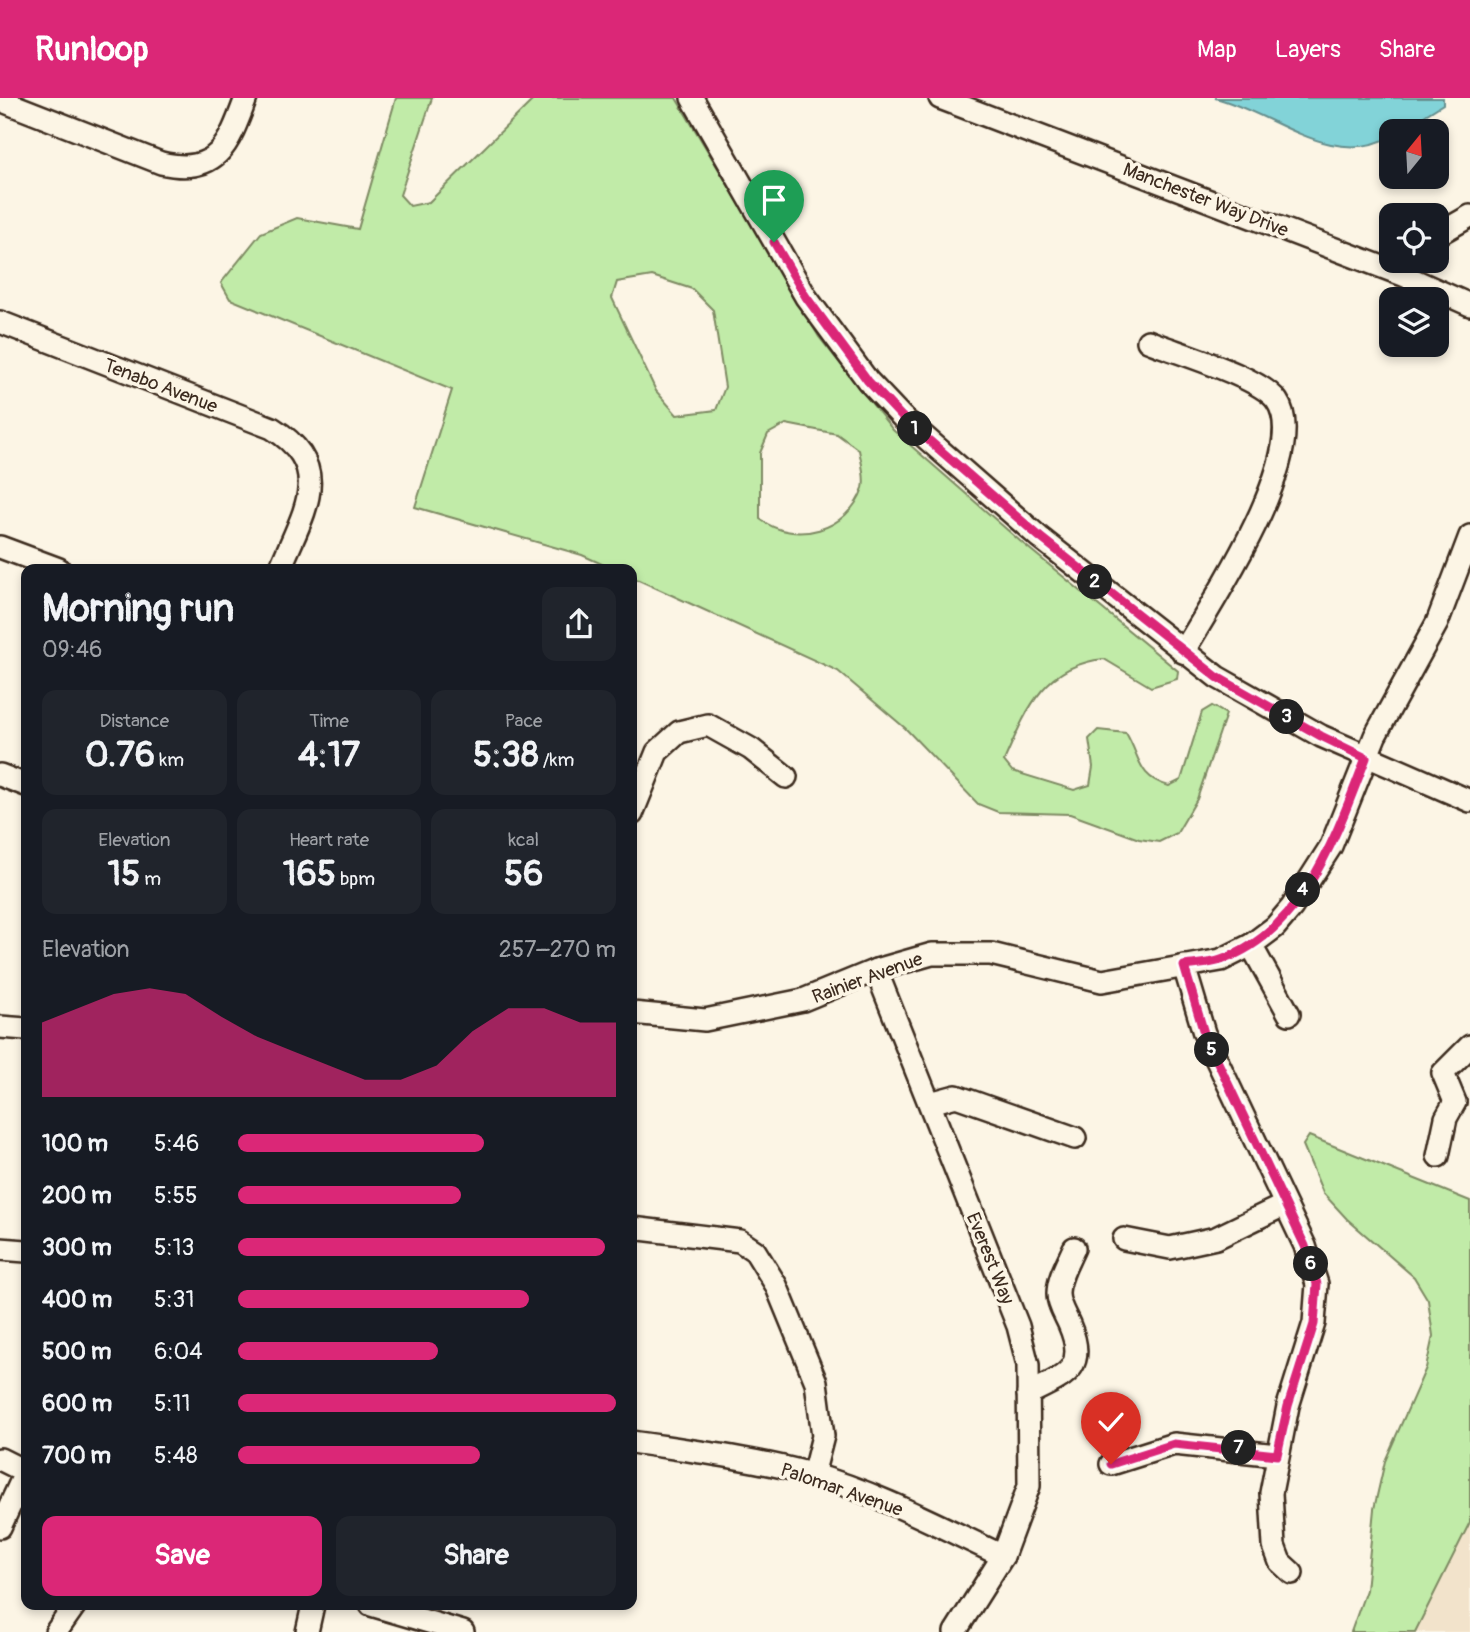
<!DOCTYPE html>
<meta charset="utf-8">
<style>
:root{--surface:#171b24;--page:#20242c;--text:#f1f3f6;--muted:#9ea1a6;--accent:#db2777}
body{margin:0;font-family:Pangolin,sans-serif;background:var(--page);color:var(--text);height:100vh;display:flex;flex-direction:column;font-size:26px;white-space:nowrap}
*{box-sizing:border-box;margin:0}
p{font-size:23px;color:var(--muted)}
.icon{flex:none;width:38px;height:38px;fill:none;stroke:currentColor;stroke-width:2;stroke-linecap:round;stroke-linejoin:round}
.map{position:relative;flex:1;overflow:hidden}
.side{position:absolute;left:21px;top:466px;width:616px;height:1046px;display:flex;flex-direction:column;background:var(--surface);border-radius:14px;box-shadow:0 4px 10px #0003}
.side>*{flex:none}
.needle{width:46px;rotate:18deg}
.fabs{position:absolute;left:1379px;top:21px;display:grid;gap:14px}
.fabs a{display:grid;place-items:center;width:70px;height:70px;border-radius:14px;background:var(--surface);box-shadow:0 4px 10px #0003;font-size:35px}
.pin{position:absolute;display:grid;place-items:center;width:60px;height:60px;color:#fff;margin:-72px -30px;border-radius:50% 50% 50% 0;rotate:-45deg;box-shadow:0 0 7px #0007}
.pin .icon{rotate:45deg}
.km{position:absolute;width:35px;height:35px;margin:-18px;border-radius:50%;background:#222;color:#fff;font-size:19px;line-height:35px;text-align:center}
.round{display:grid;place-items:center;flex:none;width:74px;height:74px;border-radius:14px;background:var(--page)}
.overview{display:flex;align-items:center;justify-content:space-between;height:119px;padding:0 21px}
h1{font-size:38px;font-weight:800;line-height:52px}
.metrics{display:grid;grid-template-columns:repeat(3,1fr);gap:10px;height:119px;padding:7px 21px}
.metrics div{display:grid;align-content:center;border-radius:14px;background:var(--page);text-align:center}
.metrics b{font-size:35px;font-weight:800}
.metrics small{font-size:19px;font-weight:400}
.metrics p{font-size:19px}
.chart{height:196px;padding:14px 21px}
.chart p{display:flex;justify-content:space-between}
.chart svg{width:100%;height:126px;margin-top:7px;fill:var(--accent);opacity:.7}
.cta{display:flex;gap:14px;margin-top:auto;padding:14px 21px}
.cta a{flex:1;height:80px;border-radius:14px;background:var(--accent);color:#fff;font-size:28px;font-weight:800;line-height:80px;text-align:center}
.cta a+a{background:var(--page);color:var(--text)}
ul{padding:0 21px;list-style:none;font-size:23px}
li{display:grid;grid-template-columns:112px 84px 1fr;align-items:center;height:52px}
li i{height:18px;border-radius:9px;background:var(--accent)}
header{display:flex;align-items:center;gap:42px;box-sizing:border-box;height:98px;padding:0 35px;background:var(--accent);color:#fff}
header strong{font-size:33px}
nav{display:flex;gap:38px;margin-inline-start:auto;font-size:24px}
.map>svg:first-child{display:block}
</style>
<header>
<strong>Runloop</strong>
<nav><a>Map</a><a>Layers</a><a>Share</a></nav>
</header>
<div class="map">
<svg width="1470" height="1534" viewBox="0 0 1470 1534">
<rect width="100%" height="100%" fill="#fcf5e5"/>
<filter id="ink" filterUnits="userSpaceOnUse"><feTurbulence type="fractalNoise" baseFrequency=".0143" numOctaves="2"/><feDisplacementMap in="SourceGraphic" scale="14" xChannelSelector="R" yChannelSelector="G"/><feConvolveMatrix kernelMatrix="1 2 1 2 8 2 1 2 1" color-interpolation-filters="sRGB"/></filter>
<g filter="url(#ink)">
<path fill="#f2e3cb" d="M1470 1424V1534H1415Z"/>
<g fill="#c1eba8" stroke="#7e8a63" stroke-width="2" fill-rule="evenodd">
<path d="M396 0H432L400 97 410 108 429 104 535 0H676L819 239 893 332 1020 443 1178 573 1177 581 1151 589 1104 561C1043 567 1026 613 1004 663L1012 673 1074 692 1090 687 1093 669 1089 641 1098 632 1126 635C1141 660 1137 679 1169 688L1181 682 1202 614 1212 608 1226 616 1197 701 1177 735 1159 744 1139 741 1070 716 998 714 978 706 905 630 838 573 632 479V471H613L582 457 415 409 452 292 230 201 221 185 261 135 297 120 358 131ZM652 178 692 191 713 212 725 289 716 312 677 317 656 293 612 200 617 184ZM786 326 837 336 859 352C861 363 866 380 863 390 848 433 795 448 760 421V355L768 336Z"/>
<path d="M1309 1038 1470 1103V1424L1415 1534H1351L1366 1492 1374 1411 1385 1363 1426 1270 1433 1238 1428 1202 1414 1179 1347 1121 1323 1095 1303 1047Z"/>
</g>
<path fill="#82d3d8" stroke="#668f8e" stroke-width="2" d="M1215 0H1443V6L1400 33H1391V38C1333 72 1272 14 1215 0Z"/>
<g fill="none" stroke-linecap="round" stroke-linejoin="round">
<defs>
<g id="minor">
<path d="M692 0 806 199 868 283 902 319 1039 439 1217 579 1321 638 1470 703"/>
<path d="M940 0 1403 177 1470 207"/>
<path d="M0 2 161 65C218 78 229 46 246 0"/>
<path d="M1437 137 1470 118"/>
<path d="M0 224 272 330C337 370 302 416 280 471"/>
<path d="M1148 243C1177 255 1261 279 1277 303 1312 354 1211 507 1183 554"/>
<path d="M0 449 59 471"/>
<path d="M0 677 26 687"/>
<path d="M632 716 657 654 679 634 708 627 751 651 786 679"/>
<path d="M1251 847 1289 916"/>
<path d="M1184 868 1204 935 1305 1148 1317 1186 1314 1225 1288 1308 1271 1395 1274 1448 1280 1464 1292 1475"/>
<path d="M876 872 1018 1228 1028 1267 1029 1388 1003 1458 955 1534"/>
<path d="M632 915 705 922 803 902 876 872 932 856H991L1102 883 1221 862 1251 847 1275 829 1292 809 1331 748 1375 638 1437 525 1470 438"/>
<path d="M0 929 26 931"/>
<path d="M930 1005 956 998 1075 1040"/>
<path d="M1438 1058 1446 1020 1455 1004 1443 975 1470 948"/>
<path d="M632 1130 740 1143 755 1153 776 1187 816 1284 823 1338 813 1377"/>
<path d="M1124 1141 1170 1150 1216 1140 1284 1107"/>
<path d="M0 1151 26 1153"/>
<path d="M1028 1296C1064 1278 1089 1272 1069 1226 1065 1217 1058 1206 1058 1196 1058 1180 1068 1164 1074 1150"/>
<path d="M632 1344C692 1353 752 1360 811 1376 878 1395 941 1429 1003 1458"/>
<path d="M0 1361 26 1374"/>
<path d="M1111 1366 1174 1346 1277 1357"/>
<path d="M0 1429 26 1373"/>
<path d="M371 1507 463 1534"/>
<path d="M56 1534 75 1507"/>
<path d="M307 1534 313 1507"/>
</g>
</defs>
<use href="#minor" stroke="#3b2a1e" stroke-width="26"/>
<use href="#minor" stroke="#fcf5e5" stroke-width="21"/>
</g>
</g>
<g fill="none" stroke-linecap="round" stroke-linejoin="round" filter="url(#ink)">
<defs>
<path id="route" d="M774 144 806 199 868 283 902 319 1040 439 1217 579 1321 638 1366 660C1337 734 1305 833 1221 862 1210 866 1196 866 1184 868L1204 935 1305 1148 1317 1186 1314 1226 1288 1308 1277 1357 1174 1346 1111 1366"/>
</defs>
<use href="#route" stroke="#fff" stroke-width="14"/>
<use href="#route" stroke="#db2777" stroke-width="9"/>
</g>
<g text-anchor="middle" stroke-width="7" stroke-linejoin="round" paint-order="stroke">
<g font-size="19" fill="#3b2a1e" stroke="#fcf5e5">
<text transform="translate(1206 101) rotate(21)" y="7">Manchester Way Drive</text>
<text transform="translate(161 287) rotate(21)" y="7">Tenabo Avenue</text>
<text transform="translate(867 879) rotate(-20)" y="7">Rainier Avenue</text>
<text transform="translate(991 1160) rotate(68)" y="7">Everest Way</text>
<text transform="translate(842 1391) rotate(19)" y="7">Palomar Avenue</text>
</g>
</g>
</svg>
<div class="fabs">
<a><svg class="needle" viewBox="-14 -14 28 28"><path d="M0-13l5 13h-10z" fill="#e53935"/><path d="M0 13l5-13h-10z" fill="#9ea1a6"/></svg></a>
<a><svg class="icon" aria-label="locate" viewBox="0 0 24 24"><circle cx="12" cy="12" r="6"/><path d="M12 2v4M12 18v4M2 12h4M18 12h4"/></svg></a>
<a><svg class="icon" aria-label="layers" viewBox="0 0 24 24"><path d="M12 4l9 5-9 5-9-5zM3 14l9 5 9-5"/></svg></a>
</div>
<div class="pin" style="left:774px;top:144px;background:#1e9e55"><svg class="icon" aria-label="arrive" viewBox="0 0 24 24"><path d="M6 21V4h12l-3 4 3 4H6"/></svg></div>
<div class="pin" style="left:1111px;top:1366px;background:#d93025"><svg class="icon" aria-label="check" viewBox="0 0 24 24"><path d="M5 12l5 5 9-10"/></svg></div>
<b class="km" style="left:915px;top:331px">1</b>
<b class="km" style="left:1095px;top:484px">2</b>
<b class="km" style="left:1287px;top:619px">3</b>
<b class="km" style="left:1303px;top:792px">4</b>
<b class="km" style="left:1212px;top:952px">5</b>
<b class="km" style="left:1311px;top:1166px">6</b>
<b class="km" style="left:1239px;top:1350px">7</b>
<section class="side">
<div class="overview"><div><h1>Morning run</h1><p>09:46</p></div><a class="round"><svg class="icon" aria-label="share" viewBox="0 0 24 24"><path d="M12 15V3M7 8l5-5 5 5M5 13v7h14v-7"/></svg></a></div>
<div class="metrics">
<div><p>Distance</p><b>0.76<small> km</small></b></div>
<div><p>Time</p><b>4:17</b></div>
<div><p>Pace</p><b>5:38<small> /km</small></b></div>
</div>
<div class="metrics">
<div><p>Elevation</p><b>15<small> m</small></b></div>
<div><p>Heart rate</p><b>165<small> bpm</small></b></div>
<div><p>kcal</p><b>56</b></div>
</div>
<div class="chart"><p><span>Elevation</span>257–270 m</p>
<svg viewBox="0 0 160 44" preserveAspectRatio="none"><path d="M0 44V18L10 13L20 8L30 6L40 8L50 16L60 23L70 28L80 33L90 38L100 38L110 33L120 21L130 13L140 13L150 18L160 18V44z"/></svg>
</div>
<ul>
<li><b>100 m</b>5:46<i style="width:65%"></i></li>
<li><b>200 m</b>5:55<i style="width:59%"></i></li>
<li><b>300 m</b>5:13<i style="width:97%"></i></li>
<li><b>400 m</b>5:31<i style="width:77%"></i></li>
<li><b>500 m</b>6:04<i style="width:53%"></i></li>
<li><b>600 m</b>5:11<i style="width:100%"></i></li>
<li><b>700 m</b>5:48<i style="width:64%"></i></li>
</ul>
<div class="cta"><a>Save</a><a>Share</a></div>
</section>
</div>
